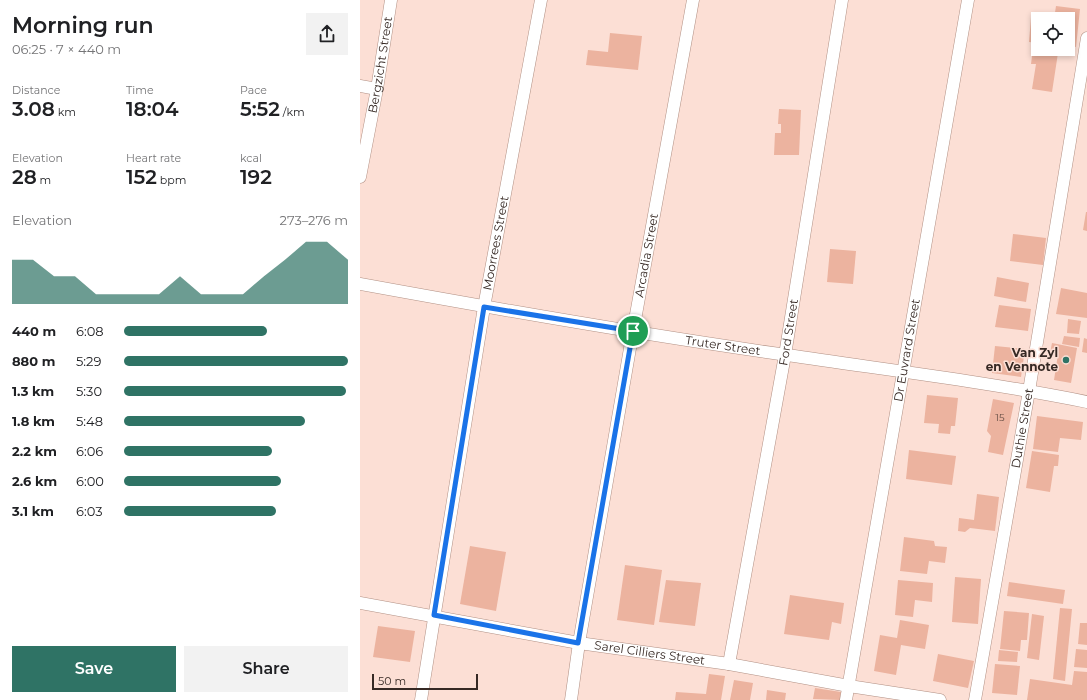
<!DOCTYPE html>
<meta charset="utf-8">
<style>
:root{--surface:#fff;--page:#f2f2f2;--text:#202124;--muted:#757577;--accent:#2f7365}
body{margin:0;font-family:Montserrat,sans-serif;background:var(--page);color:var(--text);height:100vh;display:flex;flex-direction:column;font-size:15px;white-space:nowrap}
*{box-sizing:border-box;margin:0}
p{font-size:13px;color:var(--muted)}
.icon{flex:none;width:22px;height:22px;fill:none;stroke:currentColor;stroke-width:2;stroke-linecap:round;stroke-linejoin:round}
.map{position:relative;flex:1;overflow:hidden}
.side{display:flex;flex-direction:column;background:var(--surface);width:360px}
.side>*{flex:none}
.buttons{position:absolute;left:671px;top:12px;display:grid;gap:8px}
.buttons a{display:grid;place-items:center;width:44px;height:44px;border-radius:0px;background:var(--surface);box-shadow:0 2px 6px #0003;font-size:20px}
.scale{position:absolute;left:12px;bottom:10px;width:106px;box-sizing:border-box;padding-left:4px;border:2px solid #362924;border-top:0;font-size:11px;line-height:14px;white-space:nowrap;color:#362924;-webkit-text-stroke:3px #fcdfd5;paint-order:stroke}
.pin{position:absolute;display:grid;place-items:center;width:34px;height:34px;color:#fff;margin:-17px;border:2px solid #fff;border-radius:50%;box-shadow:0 1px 4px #0007}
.round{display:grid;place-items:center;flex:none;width:42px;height:42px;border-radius:0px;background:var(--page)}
.overview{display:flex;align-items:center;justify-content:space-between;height:68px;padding:0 12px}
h1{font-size:22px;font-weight:600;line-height:30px}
.figures{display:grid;grid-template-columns:repeat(3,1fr);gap:6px;height:68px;padding:4px 12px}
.figures div{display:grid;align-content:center}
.figures b{font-size:20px;font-weight:600}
.figures small{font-size:11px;font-weight:400}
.figures p{font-size:11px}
.chart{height:112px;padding:8px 12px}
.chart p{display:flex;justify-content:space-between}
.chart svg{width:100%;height:72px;margin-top:4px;fill:var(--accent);opacity:.7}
.action{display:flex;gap:8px;margin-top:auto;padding:8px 12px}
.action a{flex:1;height:46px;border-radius:0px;background:var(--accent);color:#fff;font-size:16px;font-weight:600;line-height:46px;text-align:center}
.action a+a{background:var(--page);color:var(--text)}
ul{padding:0 12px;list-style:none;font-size:13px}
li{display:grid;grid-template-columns:64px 48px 1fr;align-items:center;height:30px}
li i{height:10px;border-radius:5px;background:var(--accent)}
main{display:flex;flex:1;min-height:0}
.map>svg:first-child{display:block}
</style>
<main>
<section class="side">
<div class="overview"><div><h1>Morning run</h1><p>06:25 · 7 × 440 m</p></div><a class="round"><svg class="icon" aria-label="share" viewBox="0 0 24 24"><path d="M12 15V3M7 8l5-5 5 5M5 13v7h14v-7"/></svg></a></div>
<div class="figures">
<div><p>Distance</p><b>3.08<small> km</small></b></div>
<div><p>Time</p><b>18:04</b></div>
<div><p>Pace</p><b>5:52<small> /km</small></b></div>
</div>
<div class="figures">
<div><p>Elevation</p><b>28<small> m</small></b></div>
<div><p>Heart rate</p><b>152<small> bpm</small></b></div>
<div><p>kcal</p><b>192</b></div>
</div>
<div class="chart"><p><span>Elevation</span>273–276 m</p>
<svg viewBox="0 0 160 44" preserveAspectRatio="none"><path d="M0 44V17L10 17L20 27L30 27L40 38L50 38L60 38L70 38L80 27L90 38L100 38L110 38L120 27L130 17L140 6L150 6L160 17V44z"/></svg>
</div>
<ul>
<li><b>440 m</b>6:08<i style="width:64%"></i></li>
<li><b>880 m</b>5:29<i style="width:100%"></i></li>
<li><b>1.3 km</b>5:30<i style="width:99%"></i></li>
<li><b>1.8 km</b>5:48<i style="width:81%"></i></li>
<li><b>2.2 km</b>6:06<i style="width:66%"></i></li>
<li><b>2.6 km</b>6:00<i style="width:70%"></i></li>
<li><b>3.1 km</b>6:03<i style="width:68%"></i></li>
</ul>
<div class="action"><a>Save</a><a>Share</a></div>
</section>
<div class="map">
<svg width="727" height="700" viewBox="0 0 727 700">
<rect width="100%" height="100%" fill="#fcdfd5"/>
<g fill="#ecb39f">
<path d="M696 6 720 9 716 47 708 46V19H694Z"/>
<path d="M671 18H678V43L669 42Z"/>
<path d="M250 33 282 36 278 70 226 65 228 50 248 52Z"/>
<path d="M673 49 698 53 692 92 672 89 676 64H671Z"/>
<path d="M419 109 441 110 439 155H414L415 133H421V124H418Z"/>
<path d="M726 212H727V231L723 230Z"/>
<path d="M653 234 686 238 683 265 650 261Z"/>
<path d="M470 249 496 251 493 284 467 282Z"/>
<path d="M637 277 669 283 666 302 634 296Z"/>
<path d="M701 288 727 293V318L696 314Z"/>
<path d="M639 305 671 309 668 331 635 327Z"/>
<path d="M708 319 721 321 719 334 707 333Z"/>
<path d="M704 336 720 338 719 347 702 344Z"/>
<path d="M724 338 727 339V353L722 352Z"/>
<path d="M692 343 717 348 711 383 694 380 698 354 690 353Z"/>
<path d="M635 346 665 349 661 377 632 373Z"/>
<path d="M567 395 598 398 595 426H591L590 434 578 433 579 424 564 423Z"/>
<path d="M633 399 654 403 643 455 628 452 631 436 627 431Z"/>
<path d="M677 416 723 422 721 440 700 438 698 452 673 449Z"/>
<path d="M549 450 596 456 592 485 546 479Z"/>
<path d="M672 451 699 455 698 466H694L690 492 666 488Z"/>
<path d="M617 494 639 497 635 531 610 528 605 532 598 531 599 518 614 520Z"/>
<path d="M544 537 574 541 575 546 587 547 585 563 569 561 567 574 540 571Z"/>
<path d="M110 546 146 552 136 611 100 604Z"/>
<path d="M265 565 302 570 294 625 257 620Z"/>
<path d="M595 577 621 579 618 624 592 622Z"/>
<path d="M306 580 341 583 335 626 299 622Z"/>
<path d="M538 580 573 583 572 602 555 600 553 617 535 615Z"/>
<path d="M649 582 705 590 703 604 647 596Z"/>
<path d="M430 595 484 603 481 624 472 622 469 640 424 634Z"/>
<path d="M700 608 712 609 705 681 693 679Z"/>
<path d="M644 611 669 613 667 640H661L660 651 640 649Z"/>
<path d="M672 614 684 616 679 660 667 658Z"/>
<path d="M540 620 569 625 565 649 541 645 536 675 514 671 520 635 537 638Z"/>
<path d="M720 623H727V645L718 644Z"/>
<path d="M18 626 55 631 50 662 13 657Z"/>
<path d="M716 649 727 650V668L714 667Z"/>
<path d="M639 650 658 652 657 662 638 661Z"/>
<path d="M578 654 614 661 608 688 573 681Z"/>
<path d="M635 664 660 666 657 695 632 693Z"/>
<path d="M714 671 727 672V700H667L670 679 712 685Z"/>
<path d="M349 674 365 676 361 700H315L316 692 346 694Z"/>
<path d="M374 680 393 683 390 700H370Z"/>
<path d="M455 688 481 692 480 700 453 699Z"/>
<path d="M407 690 426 693 425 700H406Z"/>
</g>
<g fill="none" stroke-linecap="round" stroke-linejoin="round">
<defs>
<g id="street">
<path d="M0 86 17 89"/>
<path id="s1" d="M0 177 17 89 31 0"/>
<path id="s2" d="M0 284C142 310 284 335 427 355 527 370 628 382 727 402"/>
<path id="s3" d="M0 603 219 643 369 664 489 686 580 700"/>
<path id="s4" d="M369 664 425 355 482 0"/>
<path id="s5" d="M61 700 124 307 181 0"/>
<path id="s6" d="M211 700 219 643 273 331 333 0"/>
<path id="s7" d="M486 700 608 0"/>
<path id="s8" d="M615 700 669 391 727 38"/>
</g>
</defs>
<use href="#street" stroke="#b19084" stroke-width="13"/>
<use href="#street" stroke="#fff" stroke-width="12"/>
</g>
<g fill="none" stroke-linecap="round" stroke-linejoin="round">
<defs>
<path id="route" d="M124 307 273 331 218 643 74 615Z"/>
</defs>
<use href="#route" stroke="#fff" stroke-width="8"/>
<use href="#route" stroke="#1a73e8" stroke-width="5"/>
</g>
<circle fill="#2f7365" stroke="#fcdfd5" stroke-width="1.5" cx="706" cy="360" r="4"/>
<g text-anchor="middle" stroke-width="3" stroke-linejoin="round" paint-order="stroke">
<g font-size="10" fill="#644c43">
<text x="640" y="421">15</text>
</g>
<g font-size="12" fill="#362924" stroke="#fcdfd5">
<text dy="4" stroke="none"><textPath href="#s1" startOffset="114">Bergzicht Street</textPath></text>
<text dy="4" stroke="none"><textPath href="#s5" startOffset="463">Moorrees Street</textPath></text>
<text dy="4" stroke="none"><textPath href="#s6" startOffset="451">Arcadia Street</textPath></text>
<text dy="4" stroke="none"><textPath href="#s4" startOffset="337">Ford Street</textPath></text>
<text dy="4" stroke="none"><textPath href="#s2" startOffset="368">Truter Street</textPath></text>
<text dy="4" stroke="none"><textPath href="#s7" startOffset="355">Dr Euvrard Street</textPath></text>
<text dy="4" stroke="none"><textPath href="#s8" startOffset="276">Duthie Street</textPath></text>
<text dy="4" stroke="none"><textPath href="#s3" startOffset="294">Sarel Cilliers Street</textPath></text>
</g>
<g font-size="12" font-weight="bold" fill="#362924" stroke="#fcdfd5" text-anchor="end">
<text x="698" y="357">Van Zyl<tspan x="698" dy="14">en Vennote</tspan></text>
</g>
</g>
</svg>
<div class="buttons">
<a><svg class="icon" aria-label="locate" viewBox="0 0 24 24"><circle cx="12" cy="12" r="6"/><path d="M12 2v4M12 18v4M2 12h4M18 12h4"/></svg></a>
</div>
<div class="scale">50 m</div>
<div class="pin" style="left:273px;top:331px;background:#1e9e55"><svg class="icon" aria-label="arrive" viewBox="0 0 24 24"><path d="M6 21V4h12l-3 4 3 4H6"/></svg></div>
</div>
</main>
